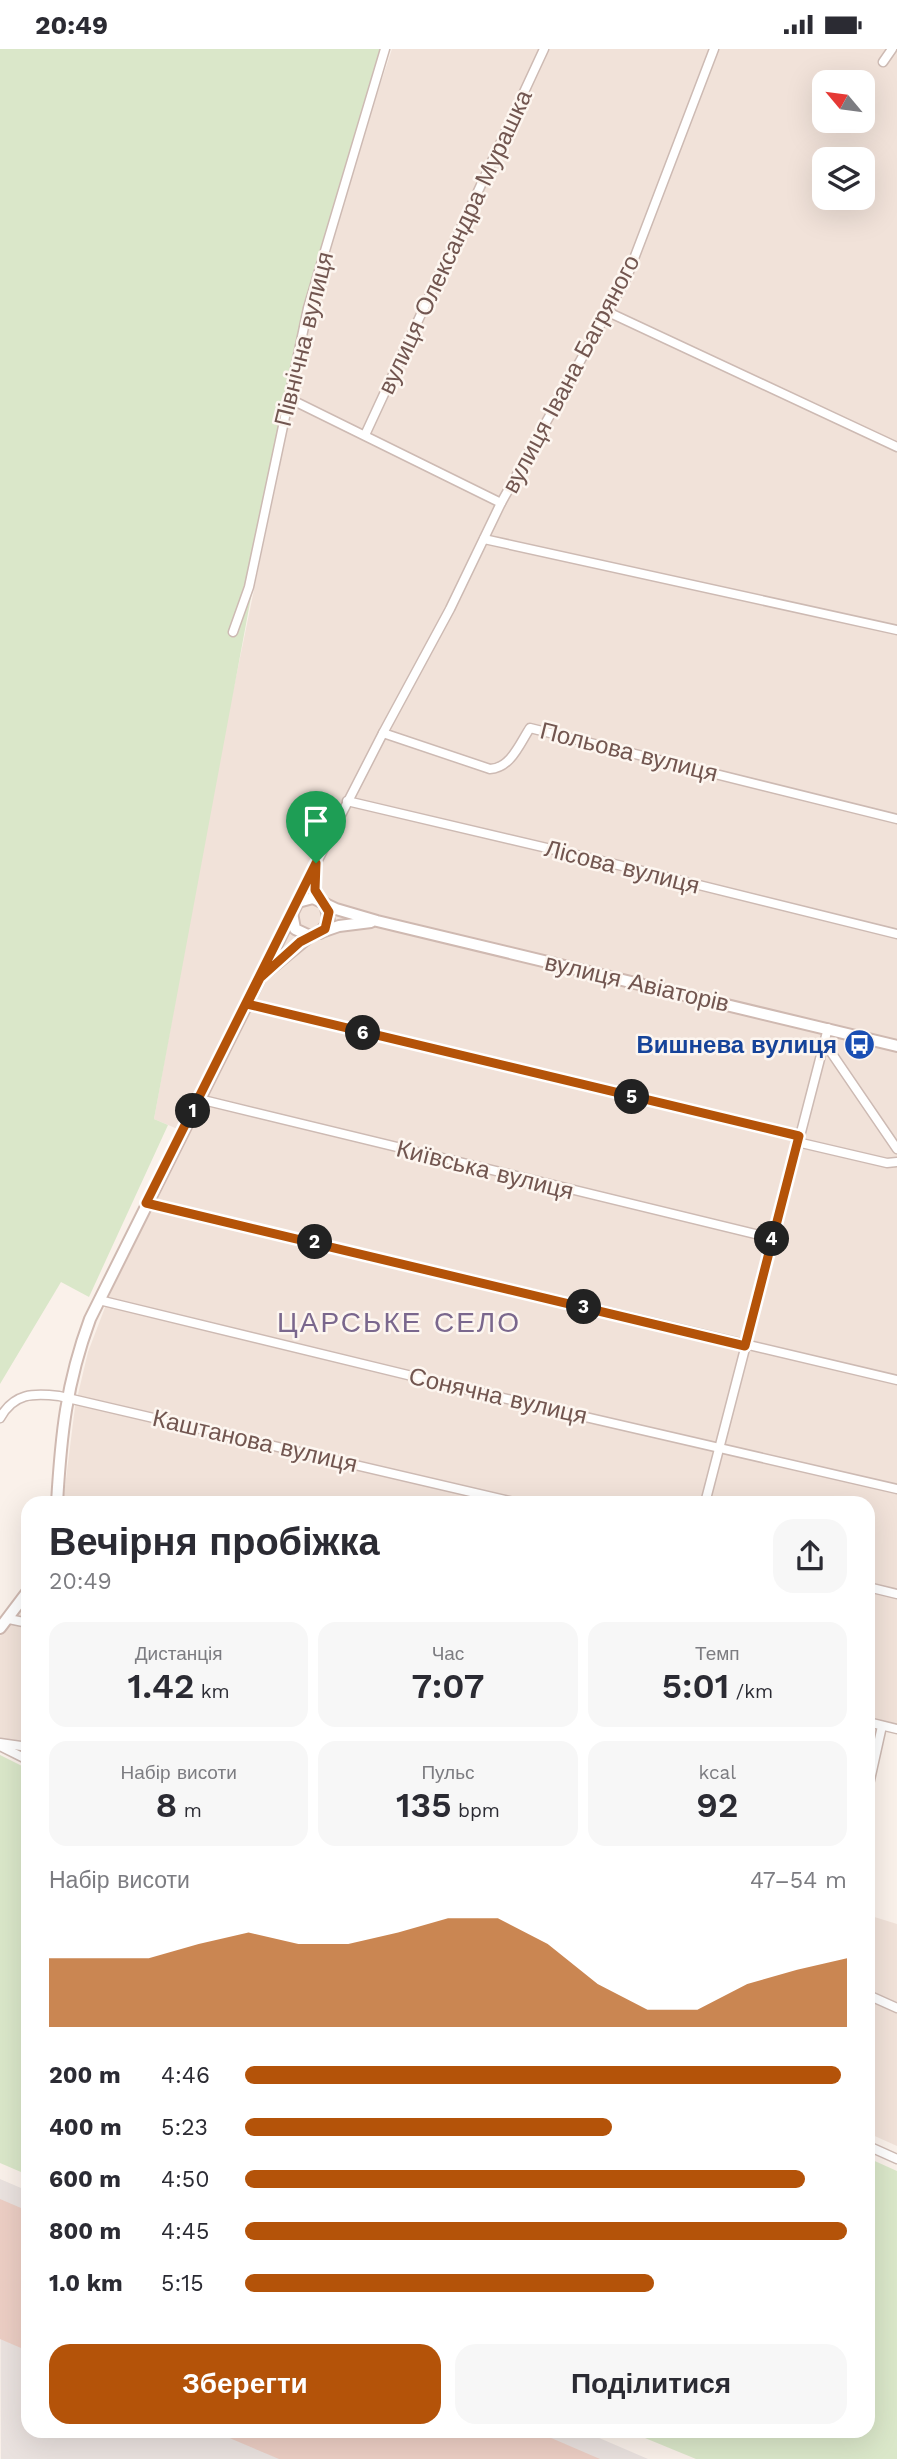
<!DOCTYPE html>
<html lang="uk">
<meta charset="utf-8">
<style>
:root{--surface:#fff;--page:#f7f7f7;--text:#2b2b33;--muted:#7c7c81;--accent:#b45309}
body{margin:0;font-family:"Work Sans",sans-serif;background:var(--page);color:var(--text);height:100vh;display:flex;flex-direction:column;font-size:26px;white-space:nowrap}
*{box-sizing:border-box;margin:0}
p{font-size:23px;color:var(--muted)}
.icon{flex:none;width:38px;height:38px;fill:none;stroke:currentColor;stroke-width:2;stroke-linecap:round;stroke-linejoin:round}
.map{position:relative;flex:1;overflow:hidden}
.sheet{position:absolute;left:21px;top:1447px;width:854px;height:942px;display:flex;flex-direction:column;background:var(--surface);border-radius:21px;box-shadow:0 7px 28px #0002}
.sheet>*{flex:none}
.needle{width:46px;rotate:299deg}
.fabs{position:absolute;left:812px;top:21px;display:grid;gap:14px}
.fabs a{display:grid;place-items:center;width:63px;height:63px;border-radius:14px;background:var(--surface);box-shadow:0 7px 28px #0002;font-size:35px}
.pin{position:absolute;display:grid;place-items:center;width:60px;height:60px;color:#fff;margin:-72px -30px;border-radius:50% 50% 50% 0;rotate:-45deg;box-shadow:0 0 7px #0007}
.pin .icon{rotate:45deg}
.km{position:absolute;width:35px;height:35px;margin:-18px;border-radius:50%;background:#222;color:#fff;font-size:19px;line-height:35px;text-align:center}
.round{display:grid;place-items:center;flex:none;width:74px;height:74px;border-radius:21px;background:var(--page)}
.head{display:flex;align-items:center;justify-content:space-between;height:119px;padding:0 28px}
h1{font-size:38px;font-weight:600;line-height:52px}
.metrics{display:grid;grid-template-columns:repeat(3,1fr);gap:10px;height:119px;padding:7px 28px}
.metrics div{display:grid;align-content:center;border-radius:18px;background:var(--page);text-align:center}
.metrics b{font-size:35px;font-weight:600}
.metrics small{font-size:19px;font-weight:400}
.metrics p{font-size:19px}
.chart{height:196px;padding:14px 28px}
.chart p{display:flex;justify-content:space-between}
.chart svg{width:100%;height:126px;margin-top:7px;fill:var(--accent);opacity:.7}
.action{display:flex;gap:14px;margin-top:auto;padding:14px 28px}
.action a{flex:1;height:80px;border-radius:21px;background:var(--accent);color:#fff;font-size:28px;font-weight:600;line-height:80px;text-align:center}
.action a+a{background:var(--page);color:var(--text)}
ul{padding:0 28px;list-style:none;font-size:23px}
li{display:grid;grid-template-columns:112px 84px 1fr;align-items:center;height:52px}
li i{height:18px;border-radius:9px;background:var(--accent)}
.status{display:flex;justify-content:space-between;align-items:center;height:49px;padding:0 35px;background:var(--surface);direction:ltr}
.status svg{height:19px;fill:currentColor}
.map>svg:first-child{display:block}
</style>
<div class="status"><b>20:49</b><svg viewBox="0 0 49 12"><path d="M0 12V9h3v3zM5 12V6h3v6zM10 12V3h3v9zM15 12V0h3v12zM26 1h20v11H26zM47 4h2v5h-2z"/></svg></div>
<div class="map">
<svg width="897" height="2410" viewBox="0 0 897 2410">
<rect width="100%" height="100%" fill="#faf1ea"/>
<g fill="#f1e2d9" fill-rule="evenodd">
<path d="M392 0H897V1674L879 1671 868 1715V1454H63L75 1358 88 1303 112 1240 187 1084 154 1070 219 710 314 251 358 102ZM824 33H863V72H824ZM824 110H863V149H824Z"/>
<path d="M28 1551V1707L0 1689V1587Z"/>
<path d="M868 1866 897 1875V2097L868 2084Z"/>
</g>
<path fill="#eae2df" d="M0 2130 28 2142V2382H583L648 2410H1Z"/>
<g fill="#dae7c9">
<path d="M0 0H385L354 102 288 349 154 1070 168 1076 89 1248 61 1233 0 1335Z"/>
<path d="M0 1706 28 1720V2126L0 2114Z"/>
<path d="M868 2109 897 2122V2410H696L628 2382H868Z"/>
</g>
<g fill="#eccec4">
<path d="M0 2150 28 2162V2302L0 2290Z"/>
<path d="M213 2382H535L600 2410H279Z"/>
</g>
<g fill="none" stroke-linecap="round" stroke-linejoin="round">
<defs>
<g id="street">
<path d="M883 13 892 0"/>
<path d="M608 263 897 398"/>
<path d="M288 349 501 454"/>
<path d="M365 386 544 0"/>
<path d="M484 490 897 581"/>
<path d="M233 583 249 538 308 259 385 0"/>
<path d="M383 684 490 720C511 719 520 694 530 679L897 770"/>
<path d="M347 752 598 811 897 885"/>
<path d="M315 820V841L320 851"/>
<path d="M295 856 383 684 450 560 501 454 627 228 714 0"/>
<path d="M247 955 798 1087"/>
<path d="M824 993 897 1100"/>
<path d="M199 1050 772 1189"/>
<path d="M797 1093 887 1114 897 1113"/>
<path d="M146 1154 897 1331"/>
<path d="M99 1251 486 1345 897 1440"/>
<path d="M0 1369C14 1344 33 1344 59 1347L518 1454"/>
<path d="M705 1454 828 979"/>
<path d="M868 1538 897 1545"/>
<path d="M9 1570 28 1574"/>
<path d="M868 1673 897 1680"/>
<path d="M0 1694 28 1698"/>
<path d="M0 1697 28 1711"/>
<path d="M868 1740 882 1677"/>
<path d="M868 1946 897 1959"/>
<path d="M868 2097 897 2110"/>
</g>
<g id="secondary">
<path d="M292 864 295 880 310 887 339 877 371 873"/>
<path d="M320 884 329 872 325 855"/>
<path d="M264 925 310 887"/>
<path d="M57 1454C61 1386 66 1335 90 1270L298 853 313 849 336 860 377 872 897 997"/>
<path d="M0 1579 28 1542"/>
</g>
</defs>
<use href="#street" stroke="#cdbab3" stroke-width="11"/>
<use href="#secondary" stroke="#cfb9b1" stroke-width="14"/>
<use href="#street" stroke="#fff" stroke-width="8"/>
<use href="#secondary" stroke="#fff" stroke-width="10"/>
</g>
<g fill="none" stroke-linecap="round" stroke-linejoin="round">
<defs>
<path id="route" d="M316 814 146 1154 745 1297 799 1087 247 955 260 929 300 893 325 880 329 863 315 841 316 814"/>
</defs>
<use href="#route" stroke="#fff" stroke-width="14"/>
<use href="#route" stroke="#b45309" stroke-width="9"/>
</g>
<defs>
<symbol id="bus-disc" viewBox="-11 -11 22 22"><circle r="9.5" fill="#1a4fb4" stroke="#fdf6f0"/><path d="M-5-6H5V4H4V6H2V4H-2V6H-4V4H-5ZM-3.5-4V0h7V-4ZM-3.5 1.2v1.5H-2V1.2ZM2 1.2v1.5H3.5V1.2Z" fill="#fff"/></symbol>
</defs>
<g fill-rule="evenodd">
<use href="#bus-disc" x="842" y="978" width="35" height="35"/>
</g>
<g text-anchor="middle" stroke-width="5" stroke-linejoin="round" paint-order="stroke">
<g font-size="24" fill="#725650" stroke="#fdf6f0">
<text transform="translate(455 193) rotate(-65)" y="8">вулиця Олександра Мурашка</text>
<text transform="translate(304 290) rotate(-76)" y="8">Північна вулиця</text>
<text transform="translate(571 325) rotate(-62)" y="8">вулиця Івана Багряного</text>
<text transform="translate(629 703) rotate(14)" y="8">Польова вулиця</text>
<text transform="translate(622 818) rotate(14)" y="8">Лісова вулиця</text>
<text transform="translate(637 934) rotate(13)" y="8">вулиця Авіаторів</text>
<text transform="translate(485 1121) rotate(14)" y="8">Київська вулиця</text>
<text transform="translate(498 1347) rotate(13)" y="8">Сонячна вулиця</text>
<text transform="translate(255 1392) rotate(13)" y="8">Каштанова вулиця</text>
</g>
<g font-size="24" font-weight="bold" fill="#164399" stroke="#fdf6f0" text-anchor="end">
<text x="837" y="1004">Вишнева вулиця</text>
</g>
<g font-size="28" letter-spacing="2" fill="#7a678d" stroke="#fdf6f0">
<text x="399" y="1283">ЦАРСЬКЕ СЕЛО</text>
</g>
</g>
</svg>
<div class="fabs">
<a><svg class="needle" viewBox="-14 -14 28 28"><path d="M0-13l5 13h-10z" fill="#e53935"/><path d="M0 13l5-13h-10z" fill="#7c7c81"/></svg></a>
<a><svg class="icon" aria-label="layers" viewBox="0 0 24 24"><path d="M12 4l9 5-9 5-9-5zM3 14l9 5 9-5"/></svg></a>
</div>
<div class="pin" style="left:316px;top:814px;background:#1e9e55"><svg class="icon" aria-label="arrive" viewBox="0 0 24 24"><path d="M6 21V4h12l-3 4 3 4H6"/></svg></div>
<b class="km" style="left:193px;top:1062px">1</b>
<b class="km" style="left:315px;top:1193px">2</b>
<b class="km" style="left:584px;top:1258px">3</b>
<b class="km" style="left:772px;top:1190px">4</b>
<b class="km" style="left:632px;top:1048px">5</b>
<b class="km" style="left:363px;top:984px">6</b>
<section class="sheet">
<div class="head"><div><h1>Вечірня пробіжка</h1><p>20:49</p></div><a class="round"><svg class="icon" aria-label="share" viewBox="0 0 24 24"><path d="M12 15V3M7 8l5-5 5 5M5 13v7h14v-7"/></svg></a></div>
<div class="metrics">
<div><p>Дистанція</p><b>1.42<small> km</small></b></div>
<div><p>Час</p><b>7:07</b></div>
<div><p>Темп</p><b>5:01<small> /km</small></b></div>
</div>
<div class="metrics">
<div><p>Набір висоти</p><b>8<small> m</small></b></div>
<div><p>Пульс</p><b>135<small> bpm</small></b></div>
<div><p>kcal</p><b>92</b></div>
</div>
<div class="chart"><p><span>Набір висоти</span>47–54 m</p>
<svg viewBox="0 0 160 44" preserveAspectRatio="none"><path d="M0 44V20L10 20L20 20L30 15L40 11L50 15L60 15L70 11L80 6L90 6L100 15L110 29L120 38L130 38L140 29L150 24L160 20V44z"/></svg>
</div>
<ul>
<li><b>200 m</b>4:46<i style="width:99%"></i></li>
<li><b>400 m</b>5:23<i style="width:61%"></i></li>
<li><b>600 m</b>4:50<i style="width:93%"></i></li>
<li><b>800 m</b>4:45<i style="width:100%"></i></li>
<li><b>1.0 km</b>5:15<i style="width:68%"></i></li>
</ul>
<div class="action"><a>Зберегти</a><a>Поділитися</a></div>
</section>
</div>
